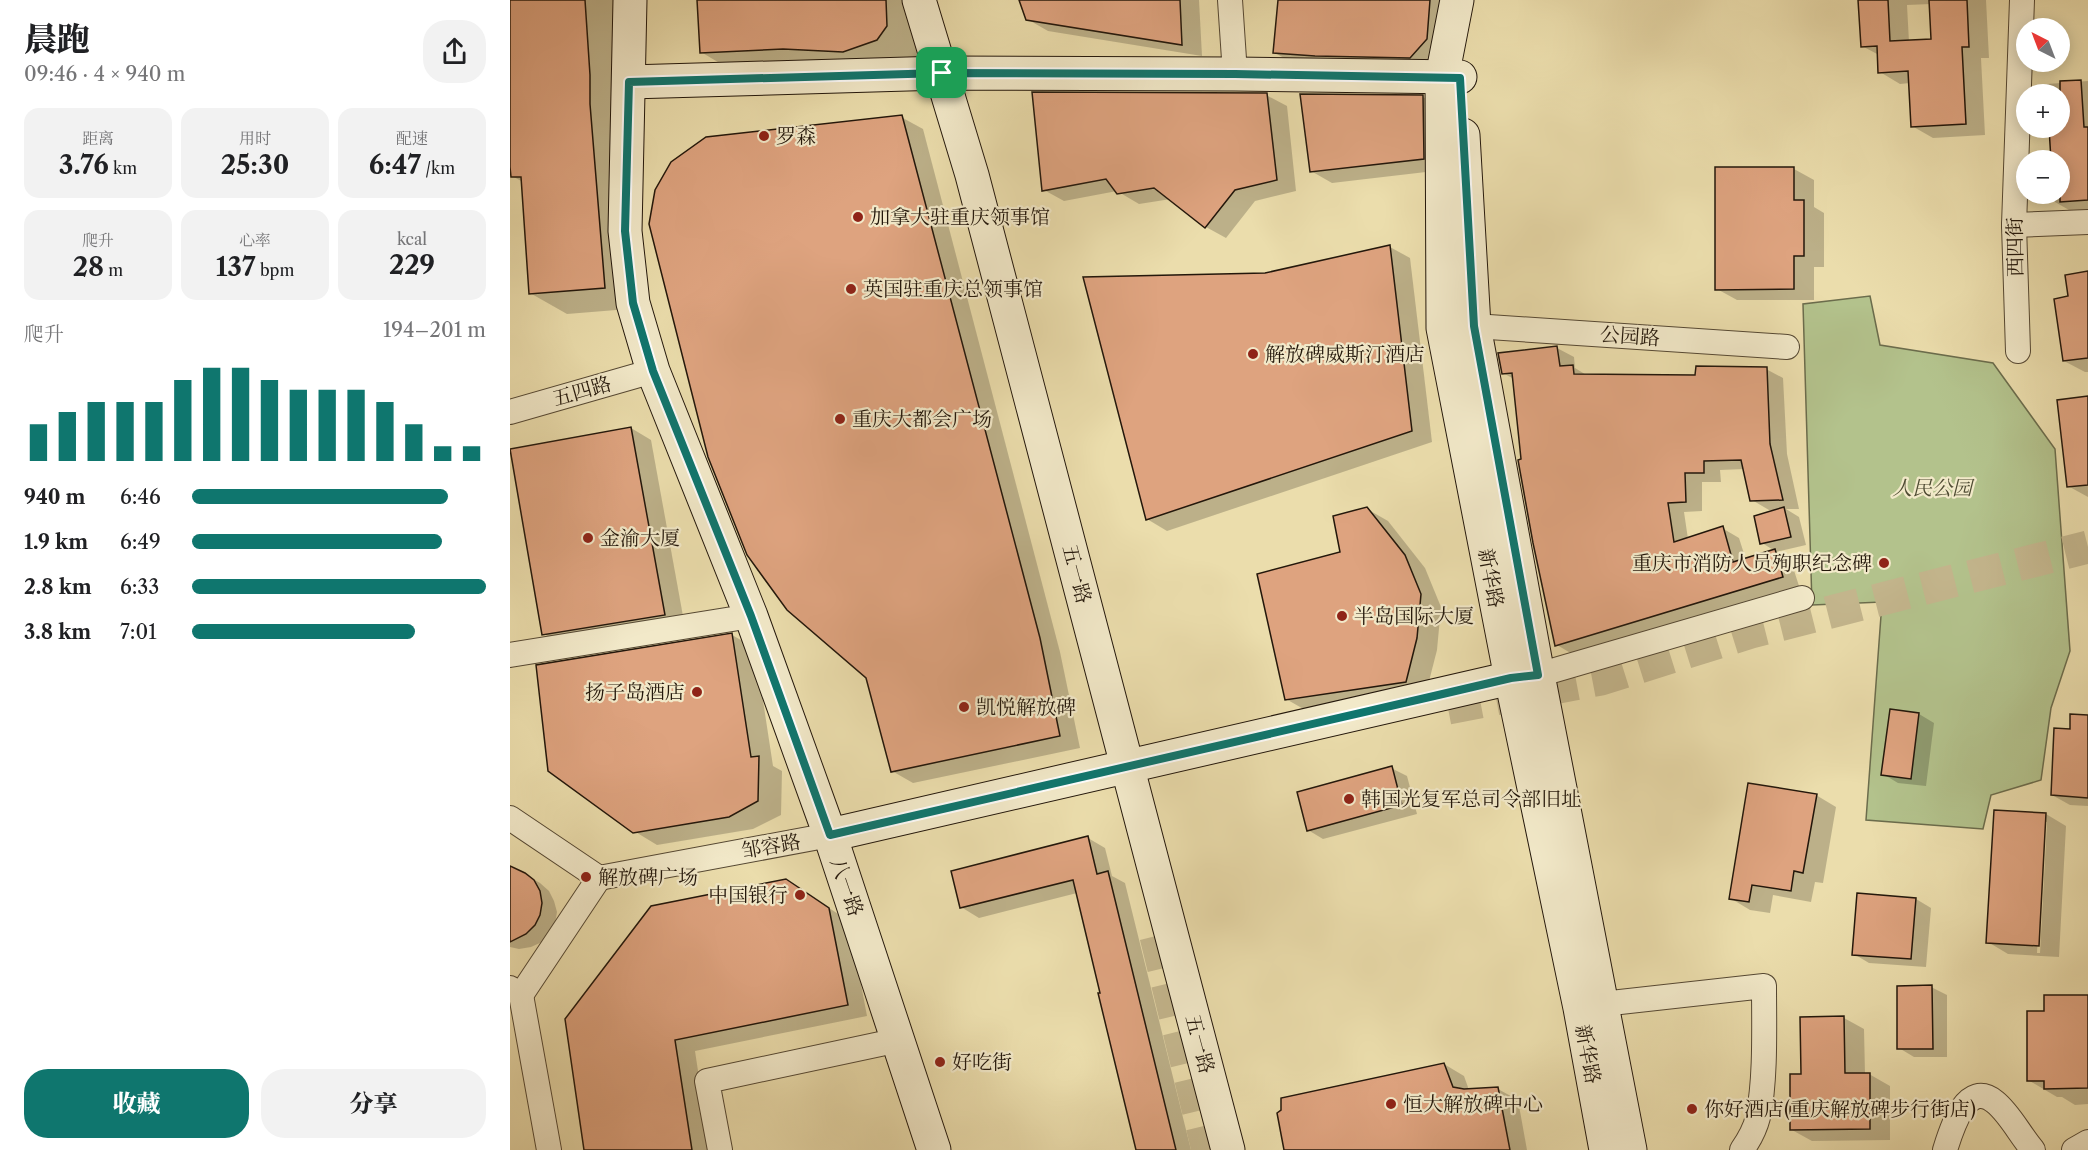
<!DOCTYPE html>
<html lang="zh">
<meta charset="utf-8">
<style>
:root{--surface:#fff;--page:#f2f2f2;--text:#202124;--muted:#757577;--accent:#0f766e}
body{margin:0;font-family:"Libre Caslon Text","Noto Serif SC",serif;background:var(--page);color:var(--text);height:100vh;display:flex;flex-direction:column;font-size:22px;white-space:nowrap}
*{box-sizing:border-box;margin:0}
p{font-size:20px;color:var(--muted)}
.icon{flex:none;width:33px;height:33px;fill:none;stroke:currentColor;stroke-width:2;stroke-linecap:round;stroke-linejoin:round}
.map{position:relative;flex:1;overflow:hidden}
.drawer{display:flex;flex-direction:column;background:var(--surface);width:510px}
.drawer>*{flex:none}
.needle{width:39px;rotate:318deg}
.fabs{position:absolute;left:1506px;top:18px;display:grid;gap:12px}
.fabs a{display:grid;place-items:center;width:54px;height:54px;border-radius:50%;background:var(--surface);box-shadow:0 3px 15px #0003;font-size:30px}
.pin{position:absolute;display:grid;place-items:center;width:51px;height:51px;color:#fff;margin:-26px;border-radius:12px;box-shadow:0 3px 9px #0006}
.round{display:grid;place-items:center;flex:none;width:63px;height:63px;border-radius:24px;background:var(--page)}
.headline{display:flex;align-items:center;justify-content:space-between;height:102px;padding:0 24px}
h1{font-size:33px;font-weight:800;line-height:45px}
.figures{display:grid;grid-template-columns:repeat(3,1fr);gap:9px;height:102px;padding:6px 24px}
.figures div{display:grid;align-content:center;border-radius:15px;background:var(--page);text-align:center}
.figures b{font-size:26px;font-weight:800}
.figures small{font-size:16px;font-weight:400}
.figures p{font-size:16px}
.chart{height:168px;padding:12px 24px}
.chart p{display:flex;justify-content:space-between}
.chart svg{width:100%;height:108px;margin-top:6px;stroke:var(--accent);stroke-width:6}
.primary-button{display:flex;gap:12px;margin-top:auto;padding:12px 24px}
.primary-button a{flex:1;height:69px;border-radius:24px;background:var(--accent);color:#fff;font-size:24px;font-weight:800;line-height:69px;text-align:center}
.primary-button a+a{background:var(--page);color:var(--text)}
ul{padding:0 24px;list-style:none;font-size:20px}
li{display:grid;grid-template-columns:96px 72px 1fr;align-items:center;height:45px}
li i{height:15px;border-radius:8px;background:var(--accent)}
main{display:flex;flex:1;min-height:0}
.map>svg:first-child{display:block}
</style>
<main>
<section class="drawer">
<div class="headline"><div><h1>晨跑</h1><p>09:46 · 4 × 940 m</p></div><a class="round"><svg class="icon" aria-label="share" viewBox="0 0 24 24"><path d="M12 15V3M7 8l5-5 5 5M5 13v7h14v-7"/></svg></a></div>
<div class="figures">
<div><p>距离</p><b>3.76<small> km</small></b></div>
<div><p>用时</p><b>25:30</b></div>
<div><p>配速</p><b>6:47<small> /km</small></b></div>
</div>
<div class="figures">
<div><p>爬升</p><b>28<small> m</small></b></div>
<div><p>心率</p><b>137<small> bpm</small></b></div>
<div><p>kcal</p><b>229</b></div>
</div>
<div class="chart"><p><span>爬升</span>194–201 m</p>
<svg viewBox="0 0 160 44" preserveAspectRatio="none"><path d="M5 44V29M15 44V24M25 44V20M35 44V20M45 44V20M55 44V11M65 44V6M75 44V6M85 44V11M95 44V15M105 44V15M115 44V15M125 44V20M135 44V29M145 44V38M155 44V38"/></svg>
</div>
<ul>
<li><b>940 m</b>6:46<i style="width:87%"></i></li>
<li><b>1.9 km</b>6:49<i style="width:85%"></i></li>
<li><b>2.8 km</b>6:33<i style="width:100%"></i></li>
<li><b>3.8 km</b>7:01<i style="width:76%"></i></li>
</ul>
<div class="primary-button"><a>收藏</a><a>分享</a></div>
</section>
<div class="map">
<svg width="1578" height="1150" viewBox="0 0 1578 1150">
<rect width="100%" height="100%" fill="#ebddac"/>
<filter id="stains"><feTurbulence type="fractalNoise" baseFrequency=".00333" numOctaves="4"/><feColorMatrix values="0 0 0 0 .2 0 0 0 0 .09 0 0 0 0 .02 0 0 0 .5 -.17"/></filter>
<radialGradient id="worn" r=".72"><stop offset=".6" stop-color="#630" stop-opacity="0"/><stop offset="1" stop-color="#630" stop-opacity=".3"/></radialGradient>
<path fill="#b3c28c" stroke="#6b6c4c" stroke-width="1.5" d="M1360 296 1370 345 1483 363 1545 449 1560 651 1541 708 1531 780 1481 795 1473 829 1356 820 1372 602 1302 605 1293 304Z"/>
<g fill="#0003" fill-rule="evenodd">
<path d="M0 0H110L131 308 57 314 20 293 13 182 2 176 0 146Z"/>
<path d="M188 0H417L414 48 405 61 228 74 191 52Z"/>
<path d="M511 0H689L692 56 538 31 517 19Z"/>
<path d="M769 0H941L921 68 785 64 765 53Z"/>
<path d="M1350 0H1476L1479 58H1471L1475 135 1423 138 1402 126 1400 83 1390 84 1370 72 1369 55 1352 46ZM1421 4 1423 41 1399 42 1397 5Z"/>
<path d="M1578 81V213L1566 214 1545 202V194H1550V160H1543L1540 128H1550V94H1538L1537 84Z"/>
<path d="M756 95 777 106 786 191 745 201 716 238 696 227 661 199 629 204 607 191 554 201 534 190Z"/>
<path d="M913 97 933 108V170L822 183 801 171Z"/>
<path d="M391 117 413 129 550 652 570 748 403 783 382 771 357 677Z"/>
<path d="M1284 169 1304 180V207L1314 213V267H1304V300H1227L1207 289Z"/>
<path d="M880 247 900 258 922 442 657 531 637 519 755 275Z"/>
<path d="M1578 273V372H1575L1554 361 1560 298Z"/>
<path d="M1047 348 1064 357 1065 368 1078 376 1187 377 1256 369 1273 378 1277 454 1289 509H1276L1289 517 1296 545 1266 552 1281 561 1289 586 1064 655 1047 645 1013 461 1004 379 993 373ZM1235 469 1242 500 1259 510H1268L1252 543 1265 551 1236 560 1229 538 1212 528 1178 539 1174 512 1192 511V482H1211L1210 470Z"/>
<path d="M1578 398V497L1558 486Z"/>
<path d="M121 428 141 440 175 627 54 646 34 634Z"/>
<path d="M857 509 878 521 915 568 931 607 927 650 916 693 797 711 776 699 832 553Z"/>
<path d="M222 635 245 648 263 766 272 771 271 815 243 829 147 845 124 831Z"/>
<path d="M1381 711 1409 714 1424 723 1416 786 1388 783 1373 774Z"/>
<path d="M1578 717V806L1560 805 1542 795 1561 730Z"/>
<path d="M881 768 897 776 907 814 813 839 798 830Z"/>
<path d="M1306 795 1326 807 1313 883 1305 882 1301 902 1263 895 1260 913 1240 910 1220 898Z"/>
<path d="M1536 814 1556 826 1549 957 1498 954 1478 942ZM1534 822H1537L1530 953H1527Z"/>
<path d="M578 838 595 848 602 876 615 883 681 1150H628L567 893 469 918 451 907Z"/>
<path d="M0 869 14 874 30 883 39 891 44 901 47 912 45 924 40 934 32 942 21 947 9 949 0 947Z"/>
<path d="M276 880 339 921 357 1016 185 1051 200 1150H75Z"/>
<path d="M1406 899 1421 908 1416 967 1359 963 1344 954Z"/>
<path d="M1421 987 1437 995V1057H1404L1389 1048Z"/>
<path d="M1578 996V1104L1565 1105 1552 1097H1547L1518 1080 1536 1012Z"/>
<path d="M1292 1018H1334L1354 1029 1355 1074H1359L1380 1086V1140L1302 1141 1282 1130 1292 1076Z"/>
<path d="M934 1064 954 1076 959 1090 988 1089 1008 1100 1017 1150H776Z"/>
</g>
<g fill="#dea37f" stroke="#23170b" stroke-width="1.5">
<path d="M0 0H75L80 75V104L95 288 19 294 11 177H1L0 167Z"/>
<path d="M187 0H376L377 26 367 40 333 52 273 49 190 53Z"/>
<path d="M509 0H670L672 45 516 20Z"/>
<path d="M768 0H920L917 39 900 58 805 56 763 53Z"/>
<path d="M1348 0H1378L1380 41 1421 39 1419 0H1457L1459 47H1452L1456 124 1401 127 1398 71 1368 73 1367 46 1351 47Z"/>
<path d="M1571 80 1574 127H1578V200L1550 202V160H1541L1539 128H1550V81Z"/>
<path d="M522 92 757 93 767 180 725 190 695 228 644 188 607 194 596 179 532 191Z"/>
<path d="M790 94 913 95 914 159 800 172Z"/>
<path d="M392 115 530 638 550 736 381 772 356 678 277 610 237 555 198 457 139 224 145 190 161 162 196 137Z"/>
<path d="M1205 167H1284V200H1294V256H1284V289L1205 290Z"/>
<path d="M880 245 902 431 636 520 573 277 755 273Z"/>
<path d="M1578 271V358L1553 361 1544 299 1558 296 1555 275Z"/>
<path d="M1047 346 1050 366 1063 365 1064 374 1185 375 1186 366 1257 367 1260 444 1273 500 1240 501 1231 460 1194 461V473H1175L1176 502 1158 503 1164 542 1213 526 1223 562 1265 549 1273 577 1045 646 1023 543 1008 460 1011 459 1002 373 992 374 988 353Z"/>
<path d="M1578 396V485L1557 487 1547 400Z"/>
<path d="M121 427 155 615 32 635 0 449Z"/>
<path d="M857 507 895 555 911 594 907 638 896 682 775 700 747 574 830 552 823 516Z"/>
<path d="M1274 507 1281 537 1250 544 1244 516Z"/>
<path d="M222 633 241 757 249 756 248 801 219 817 123 833 38 771 26 665Z"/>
<path d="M1380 709 1409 713 1401 779 1371 775Z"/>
<path d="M1560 714 1578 715V798L1541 795 1544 728 1560 729Z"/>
<path d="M882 766 892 805 797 831 787 792Z"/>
<path d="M1238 783 1307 794 1293 873 1284 871 1281 891 1242 885 1239 902 1219 899Z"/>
<path d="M1484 810 1536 813 1529 946 1476 943Z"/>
<path d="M578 836 587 874 598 871 666 1150H626L588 993H590L563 880 450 908 441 871Z"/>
<path d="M0 866 15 873 24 880 30 891 32 903 30 915 25 925 16 934 0 942Z"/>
<path d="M276 879 319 908 338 1005 165 1040 182 1150H74L55 1019 141 906Z"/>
<path d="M1347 893 1406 898 1401 959 1342 955Z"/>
<path d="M1422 985 1423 1049H1387V986Z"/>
<path d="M1534 995H1578V1088L1534 1089V1081H1517V1011H1534Z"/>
<path d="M1334 1016 1335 1073H1360V1129L1280 1130V1074H1291L1290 1017Z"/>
<path d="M934 1063 943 1087 954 1089 988 1087 1000 1150H774L767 1113 771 1110V1098Z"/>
</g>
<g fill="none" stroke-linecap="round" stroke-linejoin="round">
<g stroke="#c3b58c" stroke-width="33" stroke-dasharray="33 16" stroke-linecap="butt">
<path d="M938 708 1091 679 1241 632 1578 547"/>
<path d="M646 936 698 1150"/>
</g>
<defs>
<g id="street">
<path d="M720 0 725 74"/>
<path d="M1504 225 1578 222"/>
<path d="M964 326 1277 347"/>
<path d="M1508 351 1504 225 1512 0"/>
<path d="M0 412 143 371"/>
<path d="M0 655 241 616"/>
<path d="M1028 675 1292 598"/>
<path d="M0 818 89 878 320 835"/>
<path d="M0 988 11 995 39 1150"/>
<path d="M11 995 89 878"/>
<path d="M1092 1004 1254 986C1254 1025 1256 1079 1248 1117 1245 1129 1239 1140 1232 1150"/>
<path d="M210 1150 197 1081 389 1040"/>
<path d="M1435 1150C1441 1131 1456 1078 1485 1102 1500 1114 1510 1135 1523 1150"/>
<path d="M1564 1150 1578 1142"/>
</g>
<g id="secondary">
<path d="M120 0 115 231 123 303 143 371 241 616 320 835 424 1150"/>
<path d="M409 0 462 175 718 1150"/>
<path d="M947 0 932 77 933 328 1001 678 1070 1008 1096 1150"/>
<path d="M119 82 432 73 725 74 950 77"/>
<path d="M953 135 964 326 1028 675 1120 1150"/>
<path d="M320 835 1001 678 1023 676"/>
</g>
</defs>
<use href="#street" stroke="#554833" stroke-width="26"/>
<use href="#secondary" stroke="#23170b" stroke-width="35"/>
<use href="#street" stroke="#f2e9c9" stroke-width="24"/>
<use href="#secondary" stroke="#f2e9c9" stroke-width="33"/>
</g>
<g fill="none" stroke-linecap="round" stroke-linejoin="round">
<defs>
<path id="route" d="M432 73 725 74 950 78 964 326 1028 675 1001 678 924 696 320 835 241 616 143 371 123 303 115 231 119 82Z"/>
</defs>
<use href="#route" stroke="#fff" stroke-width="12"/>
<use href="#route" stroke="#0f766e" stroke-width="8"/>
</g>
<g fill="#8f2418" stroke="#f2e9c9" stroke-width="2">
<circle cx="254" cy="136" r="6"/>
<circle cx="348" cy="217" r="6"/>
<circle cx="341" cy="289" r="6"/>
<circle cx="743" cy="354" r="6"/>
<circle cx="330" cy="419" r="6"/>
<circle cx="78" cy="538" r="6"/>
<circle cx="1374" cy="563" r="6"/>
<circle cx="832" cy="616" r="6"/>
<circle cx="187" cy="692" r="6"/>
<circle cx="454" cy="707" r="6"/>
<circle cx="839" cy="799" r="6"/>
<circle cx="76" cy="877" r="6"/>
<circle cx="290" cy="895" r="6"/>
<circle cx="430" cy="1062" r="6"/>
<circle cx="881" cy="1104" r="6"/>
<circle cx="1182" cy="1109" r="6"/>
</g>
<g text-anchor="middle" stroke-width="4.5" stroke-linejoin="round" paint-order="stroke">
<g font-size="20" fill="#23170b" stroke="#f2e9c9" text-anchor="start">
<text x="266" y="143">罗森</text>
<text x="360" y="224">加拿大驻重庆领事馆</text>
<text x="353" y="296">英国驻重庆总领事馆</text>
<text x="755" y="361">解放碑威斯汀酒店</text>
<text x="342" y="426">重庆大都会广场</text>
<text x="90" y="545">金渝大厦</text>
<text x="1362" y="570" text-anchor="end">重庆市消防人员殉职纪念碑</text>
<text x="844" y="623">半岛国际大厦</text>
<text x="175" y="699" text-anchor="end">扬子岛酒店</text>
<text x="466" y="714">凯悦解放碑</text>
<text x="851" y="806">韩国光复军总司令部旧址</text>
<text x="88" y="884">解放碑广场</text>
<text x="278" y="902" text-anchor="end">中国银行</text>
<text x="442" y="1069">好吃街</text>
<text x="893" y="1111">恒大解放碑中心</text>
<text x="1194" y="1116">你好酒店(重庆解放碑步行街店)</text>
</g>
<g font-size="20" fill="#23170b" stroke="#f2e9c9">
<text transform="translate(1505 247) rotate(-91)" y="7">西四街</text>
<text transform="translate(1120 336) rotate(4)" y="7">公园路</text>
<text transform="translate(72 391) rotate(-16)" y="7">五四路</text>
<text transform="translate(567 574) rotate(75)" y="7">五一路</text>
<text transform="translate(981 578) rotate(79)" y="7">新华路</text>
<text transform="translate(261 846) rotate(-10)" y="7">邹容路</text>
<text transform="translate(337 887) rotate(71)" y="7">八一路</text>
<text transform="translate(690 1044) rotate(75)" y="7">五一路</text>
<text transform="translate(1078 1054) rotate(79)" y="7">新华路</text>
</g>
<g font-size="20" font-style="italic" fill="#4e4a32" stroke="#f2e9c9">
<text x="1422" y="495">人民公园</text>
</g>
</g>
<rect width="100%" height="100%" filter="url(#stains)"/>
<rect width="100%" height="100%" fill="url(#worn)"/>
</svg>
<div class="fabs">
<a><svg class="needle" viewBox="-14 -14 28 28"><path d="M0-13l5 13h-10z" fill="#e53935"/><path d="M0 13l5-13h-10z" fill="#757577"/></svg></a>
<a>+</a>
<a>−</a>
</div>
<div class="pin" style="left:432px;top:73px;background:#1e9e55"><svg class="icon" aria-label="arrive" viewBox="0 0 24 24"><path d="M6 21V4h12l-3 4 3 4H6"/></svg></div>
</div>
</main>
